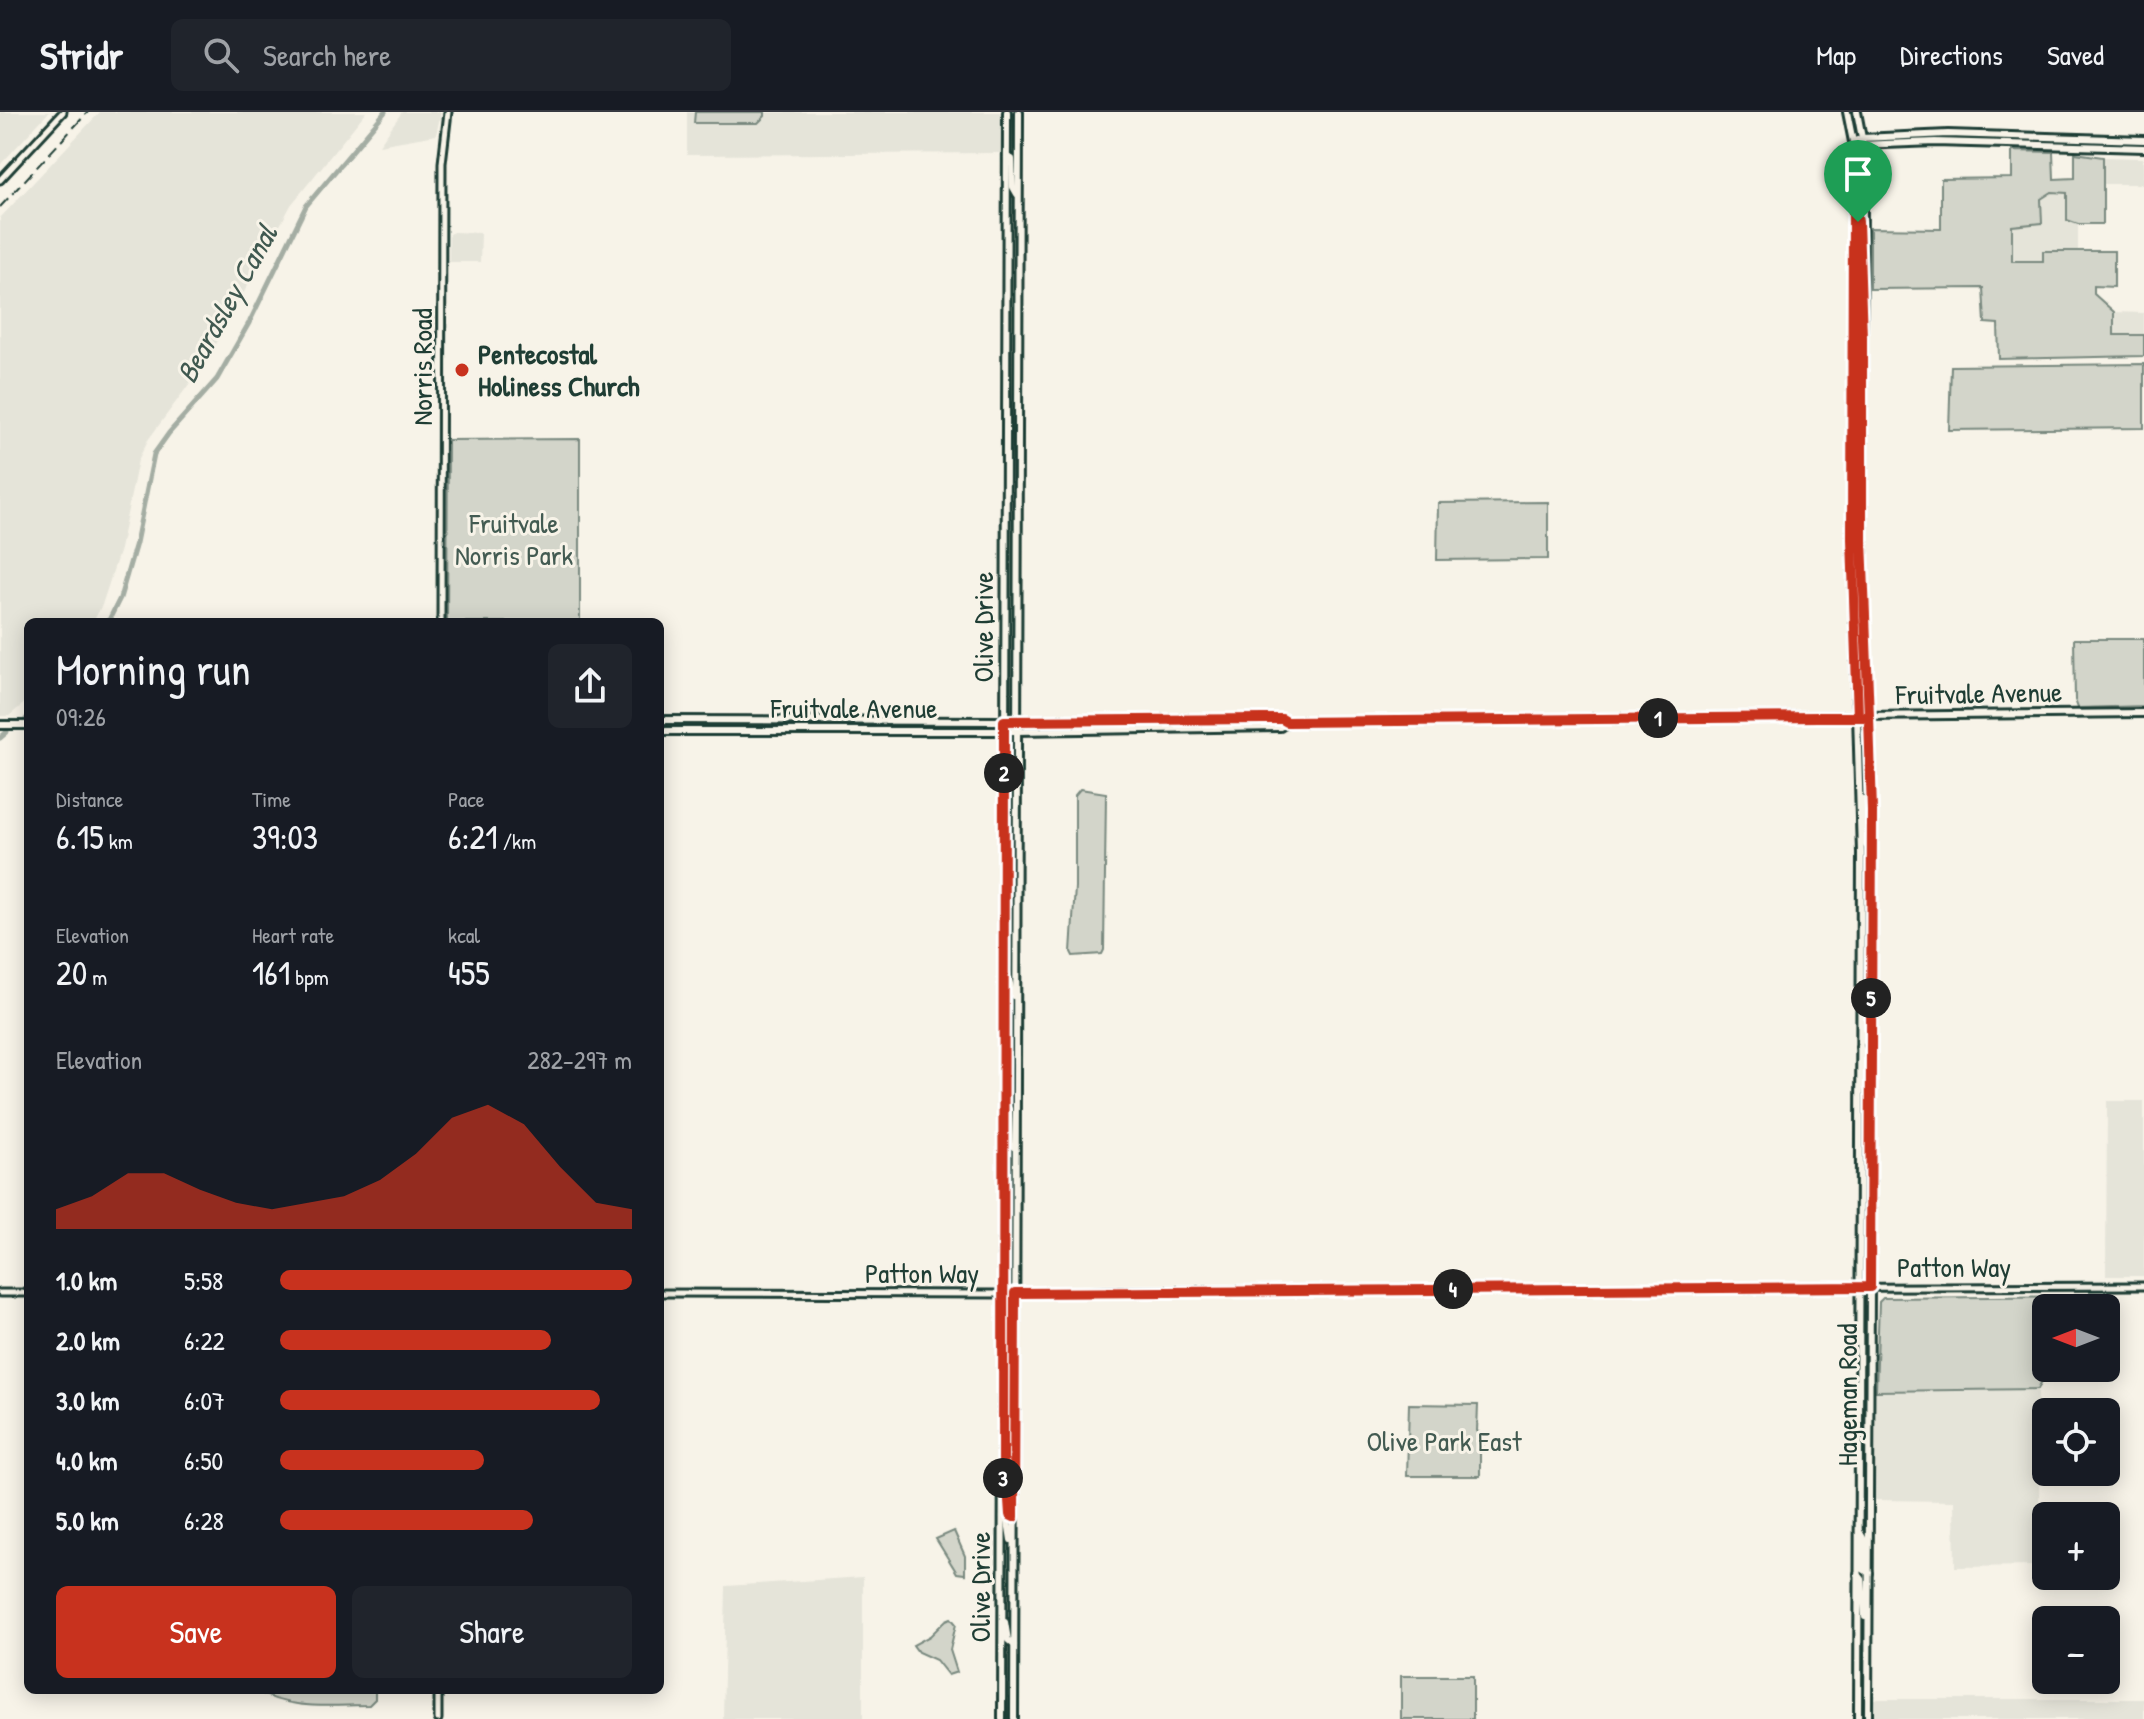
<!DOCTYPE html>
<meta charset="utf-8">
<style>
:root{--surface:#171b24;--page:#20242c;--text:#f1f3f6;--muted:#9ea1a6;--line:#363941;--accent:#c8321e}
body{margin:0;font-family:"Patrick Hand",sans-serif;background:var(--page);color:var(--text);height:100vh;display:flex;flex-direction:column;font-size:30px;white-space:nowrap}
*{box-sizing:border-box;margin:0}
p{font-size:26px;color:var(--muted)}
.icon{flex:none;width:44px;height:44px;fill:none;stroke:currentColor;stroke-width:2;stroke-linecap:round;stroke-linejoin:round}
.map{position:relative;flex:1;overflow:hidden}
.details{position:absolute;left:24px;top:506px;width:640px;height:1076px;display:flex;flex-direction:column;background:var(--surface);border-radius:12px;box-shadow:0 4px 20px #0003}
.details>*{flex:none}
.needle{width:52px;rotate:270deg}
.fabs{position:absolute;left:2032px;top:1182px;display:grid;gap:16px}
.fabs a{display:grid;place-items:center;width:88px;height:88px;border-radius:12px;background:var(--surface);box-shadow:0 4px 20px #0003;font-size:40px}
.pin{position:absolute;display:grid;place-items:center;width:68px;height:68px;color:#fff;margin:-82px -34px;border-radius:50% 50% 50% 0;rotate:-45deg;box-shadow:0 0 8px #0007}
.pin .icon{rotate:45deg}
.km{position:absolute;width:40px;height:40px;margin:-20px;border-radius:50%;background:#222;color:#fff;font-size:22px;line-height:40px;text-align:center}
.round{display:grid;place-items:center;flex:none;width:84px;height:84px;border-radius:12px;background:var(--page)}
.headline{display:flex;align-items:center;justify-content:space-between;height:136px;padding:0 32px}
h1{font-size:44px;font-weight:600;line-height:60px}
.metrics{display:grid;grid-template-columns:repeat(3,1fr);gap:12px;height:136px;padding:8px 32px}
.metrics div{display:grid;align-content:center}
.metrics b{font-size:34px;font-weight:600}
.metrics small{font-size:22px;font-weight:400}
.metrics p{font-size:22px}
.chart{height:224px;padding:16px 32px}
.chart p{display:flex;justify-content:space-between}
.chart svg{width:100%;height:144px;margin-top:8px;fill:var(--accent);opacity:.7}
.cta{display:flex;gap:16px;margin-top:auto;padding:16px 32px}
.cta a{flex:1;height:92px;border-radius:12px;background:var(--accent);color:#fff;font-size:32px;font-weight:600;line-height:92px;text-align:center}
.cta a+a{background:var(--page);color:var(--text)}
ul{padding:0 32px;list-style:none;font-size:26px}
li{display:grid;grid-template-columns:128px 96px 1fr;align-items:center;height:60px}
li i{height:20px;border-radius:10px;background:var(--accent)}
header{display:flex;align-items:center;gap:48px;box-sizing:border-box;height:112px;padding:0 40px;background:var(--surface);border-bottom:2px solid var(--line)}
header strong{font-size:38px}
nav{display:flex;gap:44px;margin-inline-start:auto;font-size:28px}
.search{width:560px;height:72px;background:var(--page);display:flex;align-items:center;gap:20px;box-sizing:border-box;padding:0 28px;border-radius:12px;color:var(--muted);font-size:30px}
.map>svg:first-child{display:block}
</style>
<header>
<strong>Stridr</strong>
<div class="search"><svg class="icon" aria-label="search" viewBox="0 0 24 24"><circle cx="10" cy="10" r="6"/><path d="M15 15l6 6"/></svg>Search here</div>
<nav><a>Map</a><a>Directions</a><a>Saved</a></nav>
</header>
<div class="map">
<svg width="2144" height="1607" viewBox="0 0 2144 1607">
<rect width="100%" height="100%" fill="#f7f3e8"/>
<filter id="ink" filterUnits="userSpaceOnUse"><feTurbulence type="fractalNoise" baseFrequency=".0125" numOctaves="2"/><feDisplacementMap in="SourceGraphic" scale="16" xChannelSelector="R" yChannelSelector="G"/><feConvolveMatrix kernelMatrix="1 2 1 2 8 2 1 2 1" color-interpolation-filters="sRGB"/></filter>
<g filter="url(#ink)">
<g fill="#e5e4d9">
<path d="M0 0H49L0 53Z"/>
<path d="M100 0H366L291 93 209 245 148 328 138 348 120 437 102 493 93 510H28V588L9 604H0V106Z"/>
<path d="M402 0H441L436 23 379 33Z"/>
<path d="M687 0H1001V41L687 43Z"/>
<path d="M2103 45 2143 46 2144 72H2103Z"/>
<path d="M2052 80H2067V108L2078 113V139H2044L2043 149H2012V114L2041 86Z"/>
<path d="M453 120 481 121 480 150H449V123Z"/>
<path d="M2114 200 2144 201V223H2114Z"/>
<path d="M2107 989H2144V1164H2106Z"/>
<path d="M2038 1277 2040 1454 1955 1455 1954 1389 1875 1388 1876 1279Z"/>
<path d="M863 1465V1607H723L726 1474Z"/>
<rect x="1874" y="1587" width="270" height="20"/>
</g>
<g fill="#d3d5ca" stroke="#79897f" stroke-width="2" fill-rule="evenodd">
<path d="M695 0H765V4L758 11H694Z"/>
<path d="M2012 39 2053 40 2054 67 2075 66V41L2103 45V112H2078L2067 108V81L2052 80 2041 87 2042 111 2012 114V149H2043V139H2114V175L2094 174V182L2114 200V223H2144V244L1999 247 1998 212 1985 211 1983 176 1870 177V116L1941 117V67L2012 66Z"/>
<path d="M2144 252V316L1949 318 1951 254Z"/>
<path d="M580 327V510H447L448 328Z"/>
<path d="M1548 390V447L1437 448 1438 391Z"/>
<path d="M2074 527H2144V594L2078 596 2075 588Z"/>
<path d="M1080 677 1106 681 1104 838 1102 842 1073 844 1071 840 1075 775V683Z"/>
<path d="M2107 1184 2108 1258 2105 1262 2054 1259 2044 1265 2038 1277 1876 1279 1879 1190 1883 1186ZM2046 1196H2106V1256H2046Z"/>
<path d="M1409 1292 1478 1293 1477 1319 1483 1323 1481 1328 1483 1334 1480 1337V1364H1407Z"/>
<path d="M954 1419 965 1444V1462L957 1461 936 1427Z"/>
<path d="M951 1506 956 1512 950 1538 957 1560 948 1563 936 1548 918 1540 913 1533 930 1524 946 1508Z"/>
<rect x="1401" y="1564" width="72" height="43"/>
<path d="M255 1578H375V1587L369 1593C330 1593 290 1599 255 1578Z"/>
</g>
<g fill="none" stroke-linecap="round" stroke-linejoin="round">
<g stroke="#a4ada3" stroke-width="5">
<path d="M108 510 120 486 136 431 154 342 169 321 217 267 249 211 306 94 385 0"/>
<path d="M26 607 28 605"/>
<path d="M0 626 7 620"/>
</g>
<defs>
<g id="minor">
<path d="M0 68 63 0"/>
<path d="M441 510 442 51 448 0"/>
<path d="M0 1181H28"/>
<path d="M660 1181 1003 1182 1106 1179 2144 1174"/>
<path d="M438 1607V1578"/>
</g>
<g id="major">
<path d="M1847 0 1853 30 1854 63 1852 427 1861 741 1858 1607"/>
<path d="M1857 0 1862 26 1863 64 1862 428 1872 737 1868 1607"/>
<path d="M1853 30 1862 26 1948 22 2144 28"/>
<path d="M1860 33 1935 30 2144 36"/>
<path d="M1007 45 1012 47 1013 75 1017 82"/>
<path d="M1853 101 1857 104 1858 125"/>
<path d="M1855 253 1857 292 1862 300"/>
<path d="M660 608 1004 609 1263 607H1282L1287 610 2144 601"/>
<path d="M0 613H28"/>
<path d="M660 619H1016L1280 615 1287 610"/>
<path d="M1862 687 1866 733 1872 737"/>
<path d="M1007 860 1013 884"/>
<path d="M1862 887 1865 893V929L1871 935"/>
<path d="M1860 935C1871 950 1861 972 1869 989"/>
<path d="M1004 990 1009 997 1010 1033 1015 1036"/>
<path d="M1003 1366 1008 1373 1009 1399 1014 1405"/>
<path d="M1003 1405 1008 1409 1011 1428"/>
<path d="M1859 1419 1863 1426V1457L1869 1461"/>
<path d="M1858 1462 1862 1467 1865 1505"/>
<path d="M1005 1510 1008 1528 1014 1533"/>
<path d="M1002 1607 1007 0"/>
<path d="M1014 1607 1019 0"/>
</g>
</defs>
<use href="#minor" stroke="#1f3d34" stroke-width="11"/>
<use href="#major" stroke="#1f3d34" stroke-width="12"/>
<use href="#minor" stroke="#f7f3e8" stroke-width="5"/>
<use href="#major" stroke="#f7f3e8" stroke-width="6"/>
<path stroke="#1f3d34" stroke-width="2" stroke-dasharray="12 6" stroke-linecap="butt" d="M0 95 88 0"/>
</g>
</g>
<g fill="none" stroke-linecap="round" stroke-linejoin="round" filter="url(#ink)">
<defs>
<path id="route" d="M1858 110 1862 225V428L1869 605H1818L1287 610 1282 607H1263L1004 609 1003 1366 1008 1373 1010 1403 1014 1405 1015 1181 1870 1175 1872 699 1869 605H1858L1852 427 1853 101 1857 104 1858 110"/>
</defs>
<use href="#route" stroke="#fff" stroke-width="16"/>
<use href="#route" stroke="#c8321e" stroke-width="10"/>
</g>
<circle fill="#c8321e" stroke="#f7f3e8" stroke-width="3" cx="462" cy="258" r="8"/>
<g text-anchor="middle" stroke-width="6" stroke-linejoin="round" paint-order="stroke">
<g font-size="28" font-weight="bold" fill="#1f3d34" stroke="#f7f3e8" text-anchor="start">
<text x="478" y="252">Pentecostal<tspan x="478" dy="32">Holiness Church</tspan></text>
</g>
<g font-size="28" fill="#1f3d34" stroke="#f7f3e8">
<text transform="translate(422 255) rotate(-90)" y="10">Norris Road</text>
<text transform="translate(983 515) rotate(-90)" y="10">Olive Drive</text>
<text transform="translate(1979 581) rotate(-1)" y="10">Fruitvale Avenue</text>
<text x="854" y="606">Fruitvale Avenue</text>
<text x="1954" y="1165">Patton Way</text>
<text x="922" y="1171">Patton Way</text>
<text transform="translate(1847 1283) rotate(-90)" y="10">Hageman Road</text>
<text transform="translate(980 1475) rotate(-90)" y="10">Olive Drive</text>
</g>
<g font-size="28" fill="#435b52" stroke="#f7f3e8">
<text x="514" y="421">Fruitvale<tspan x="514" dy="32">Norris Park</tspan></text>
<text x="1444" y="1339">Olive Park East</text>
</g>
<g font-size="30" font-style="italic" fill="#405950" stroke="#f7f3e8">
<text transform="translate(227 192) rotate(-61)" y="10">Beardsley Canal</text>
</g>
</g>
</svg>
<div class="fabs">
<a><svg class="needle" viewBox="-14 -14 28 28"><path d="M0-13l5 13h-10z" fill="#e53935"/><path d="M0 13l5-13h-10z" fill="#9ea1a6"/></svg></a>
<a><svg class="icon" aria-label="locate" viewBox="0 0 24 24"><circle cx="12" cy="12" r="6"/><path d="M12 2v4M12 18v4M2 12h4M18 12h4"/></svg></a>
<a>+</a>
<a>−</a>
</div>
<div class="pin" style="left:1858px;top:110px;background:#1e9e55"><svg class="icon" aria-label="arrive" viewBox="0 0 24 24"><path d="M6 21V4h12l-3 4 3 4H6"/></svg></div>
<b class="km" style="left:1658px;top:606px">1</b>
<b class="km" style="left:1004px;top:661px">2</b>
<b class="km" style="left:1003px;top:1366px">3</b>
<b class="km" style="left:1453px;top:1177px">4</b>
<b class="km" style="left:1871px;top:886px">5</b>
<section class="details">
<div class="headline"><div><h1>Morning run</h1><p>09:26</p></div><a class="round"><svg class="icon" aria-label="share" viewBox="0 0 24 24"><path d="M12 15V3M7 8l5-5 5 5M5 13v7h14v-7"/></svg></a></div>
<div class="metrics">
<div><p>Distance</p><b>6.15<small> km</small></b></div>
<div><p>Time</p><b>39:03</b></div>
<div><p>Pace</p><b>6:21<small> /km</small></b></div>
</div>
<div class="metrics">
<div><p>Elevation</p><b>20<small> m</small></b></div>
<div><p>Heart rate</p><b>161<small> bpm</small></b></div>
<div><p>kcal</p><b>455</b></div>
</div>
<div class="chart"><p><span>Elevation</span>282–297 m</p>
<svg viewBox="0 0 160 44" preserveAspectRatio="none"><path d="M0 44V38L10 34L20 27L30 27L40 32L50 36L60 38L70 36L80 34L90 29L100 21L110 10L120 6L130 12L140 25L150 36L160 38V44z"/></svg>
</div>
<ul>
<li><b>1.0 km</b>5:58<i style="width:100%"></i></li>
<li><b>2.0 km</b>6:22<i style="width:77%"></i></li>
<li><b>3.0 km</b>6:07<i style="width:91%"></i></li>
<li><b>4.0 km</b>6:50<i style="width:58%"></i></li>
<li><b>5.0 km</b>6:28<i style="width:72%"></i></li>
</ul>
<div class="cta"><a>Save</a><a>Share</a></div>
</section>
</div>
